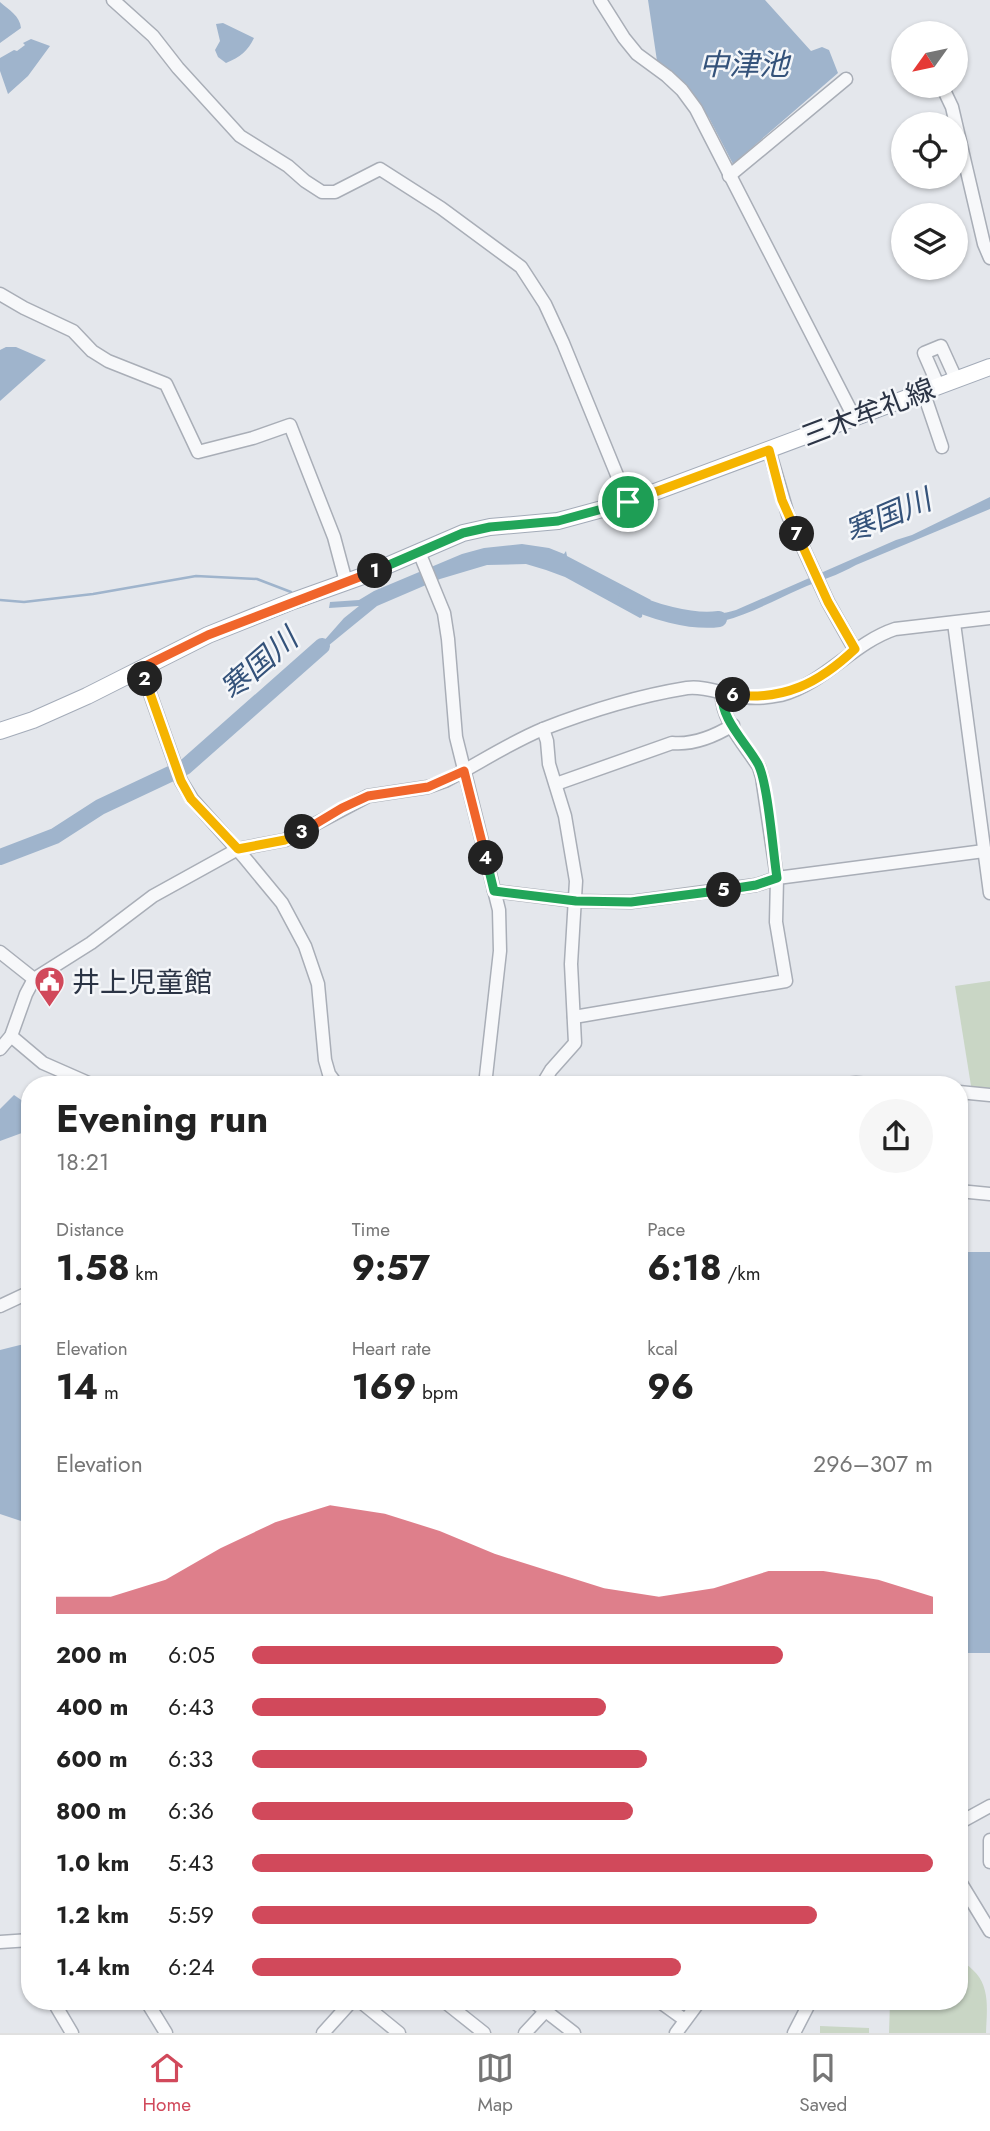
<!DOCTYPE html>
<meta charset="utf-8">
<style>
:root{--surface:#fff;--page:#f6f6f6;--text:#222;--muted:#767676;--line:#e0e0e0;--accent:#d1495b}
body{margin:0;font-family:Jost,"Noto Sans JP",sans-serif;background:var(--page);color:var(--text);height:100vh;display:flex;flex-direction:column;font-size:26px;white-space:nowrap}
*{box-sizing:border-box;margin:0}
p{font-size:23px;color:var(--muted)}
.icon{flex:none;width:38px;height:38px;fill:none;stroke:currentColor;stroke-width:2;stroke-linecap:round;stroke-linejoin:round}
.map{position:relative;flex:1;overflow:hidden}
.details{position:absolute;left:21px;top:1076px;width:947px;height:934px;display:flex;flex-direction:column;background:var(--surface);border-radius:28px;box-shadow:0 2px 5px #0004}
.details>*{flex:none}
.needle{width:46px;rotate:237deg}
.fabs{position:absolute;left:891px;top:21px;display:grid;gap:14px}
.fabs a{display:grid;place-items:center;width:77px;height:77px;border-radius:50%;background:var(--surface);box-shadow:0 2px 5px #0004;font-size:35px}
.pin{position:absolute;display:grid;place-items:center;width:60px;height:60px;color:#fff;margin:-30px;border:4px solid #fff;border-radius:50%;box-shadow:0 2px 7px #0007}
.km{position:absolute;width:35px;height:35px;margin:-18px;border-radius:50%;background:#222;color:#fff;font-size:19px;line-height:35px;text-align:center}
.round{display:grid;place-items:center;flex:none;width:74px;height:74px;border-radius:37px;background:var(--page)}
.headline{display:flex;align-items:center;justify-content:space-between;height:119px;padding:0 35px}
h1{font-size:38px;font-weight:700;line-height:52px}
.figures{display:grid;grid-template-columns:repeat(3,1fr);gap:10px;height:119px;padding:7px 35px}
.figures div{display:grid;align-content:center}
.figures b{font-size:35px;font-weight:700}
.figures small{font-size:19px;font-weight:400}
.figures p{font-size:19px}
.chart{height:196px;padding:14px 35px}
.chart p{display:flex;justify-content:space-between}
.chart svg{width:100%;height:126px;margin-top:7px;fill:var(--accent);opacity:.7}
ul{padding:0 35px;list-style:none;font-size:23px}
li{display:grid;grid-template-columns:112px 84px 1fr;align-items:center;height:52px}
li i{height:18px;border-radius:9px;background:var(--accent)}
.menu{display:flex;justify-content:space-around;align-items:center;height:98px;border-top:2px solid var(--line);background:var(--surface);font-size:19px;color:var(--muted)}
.menu a{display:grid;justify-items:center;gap:4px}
.menu .on{color:var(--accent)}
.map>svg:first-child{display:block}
</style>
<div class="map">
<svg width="990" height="2033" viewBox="0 0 990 2033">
<rect width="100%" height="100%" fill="#e4e7ec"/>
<g fill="#c9d6c5">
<path d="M990 981V1093L972 1092 955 986Z"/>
<path d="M959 1960C990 1977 988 1999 986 2033H889L890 2002H959Z"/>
<path d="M820 2026 869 2028V2033H820Z"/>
</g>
<g fill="#9fb4cc">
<path d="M648 0H765L811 51 822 47 829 50 838 73 733 164 709 118 686 86 657 61Z"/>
<path d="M0 2C9 10 20 16 21 28L0 43Z"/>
<path d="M223 23 254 38C248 51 240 57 226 63L218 57 215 50 220 41 216 24Z"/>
<path d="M31 39 50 46 28 76 8 94 0 71V58L14 50 17 51 25 45 23 43Z"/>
<path d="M6 347H16L46 360 0 401V350Z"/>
<path d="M990 497V509L856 565C839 575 818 581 800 589 775 600 750 614 723 621 714 624 704 624 698 619 706 614 725 614 736 610L896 540 912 535Z"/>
<path d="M522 544 549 548 564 554 566 551 567 556 651 600 643 608 642 617 640 618 565 577 546 570 526 564 487 565 440 579 377 606 312 659 307 660 344 618 359 606 329 608 330 602 359 600 374 591 462 554 484 548Z"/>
<path d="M14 1095 30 1106V1130L0 1141V1109Z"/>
<rect x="959" y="1252" width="31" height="401"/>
<path d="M20 1345H30V1524L0 1514V1350Z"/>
</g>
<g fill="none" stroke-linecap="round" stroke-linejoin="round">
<path stroke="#9fb4cc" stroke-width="2.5" d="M0 600 24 602 93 594 196 576 257 579 291 592"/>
<g stroke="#9fb4cc" stroke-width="16">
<path d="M626 598C649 611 692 623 719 619"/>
<path d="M0 857 55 836 100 807 185 767 322 646"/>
</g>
<defs>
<g id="minor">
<path d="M113 0 153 36 178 68 240 136 288 166 305 181 322 192H335L380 169 441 208 521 267 545 304 563 343 628 502"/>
<path d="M600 0 624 38 637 54 667 76 682 90 696 109 854 417"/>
<path d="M942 86 952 107 984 244 990 258"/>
<path d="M729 176 846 79"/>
<path d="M0 294 24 308 73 331 92 351 108 361 166 384 198 452 253 438 290 425 334 537 346 582"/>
<path d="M938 385 924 353 941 346 956 379"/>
<path d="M923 391 942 447"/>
<path d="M769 450 788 515 828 602 855 650"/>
<path d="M419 552 444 613 448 639 456 737 499 910 500 951 485 1085"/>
<path d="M954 623 990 893"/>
<path d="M141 668 181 781 192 799 244 857 282 903 305 946 318 984 325 1060 329 1074 337 1085"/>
<path d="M556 784 672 743C693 745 715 736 733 725"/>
<path d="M494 891 576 901 631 902 756 885 777 878 984 851"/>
<path d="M0 952 34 979"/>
<path d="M574 1017 786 981 776 922 777 878 762 777 759 767C745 745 720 719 722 692"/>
<path d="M11 1036 43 1063 93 1085"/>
<path d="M0 1049 11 1036 26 994 34 979 91 943 153 896 238 849 285 840 368 796 428 787 445 781C478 764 509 743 543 729 589 711 638 696 687 688 703 686 717 692 733 695 748 699 767 698 781 695 825 683 853 643 895 629L990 618"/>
<path d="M542 1085 551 1070 575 1043 571 964 576 881 565 816 549 764 547 741 543 729"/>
<path d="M833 1085 856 1083 883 1085"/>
<path d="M959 1092 990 1095"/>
<path d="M959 1191 990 1194"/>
<path d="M0 1306 30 1292"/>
<path d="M959 1823 990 1806"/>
<path d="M990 1840V1862"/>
<path d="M959 1880 990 1931"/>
<path d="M0 1942 30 1940"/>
<path d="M147 2002 166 2033"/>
<path d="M361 2002 399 2033"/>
<path d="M445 2002 484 2033"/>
<path d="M534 2002 574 2033"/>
<path d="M660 2002 685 2020"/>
<path d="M56 2006 72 2033"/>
<path d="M323 2033 351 2002"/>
<path d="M525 2033 554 2002"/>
<path d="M676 2033 699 2002"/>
<path d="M794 2033 810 2002"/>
</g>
<path id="major" d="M0 731 33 720 87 696 208 635 293 601 363 576 463 533 490 527 558 521 628 502 990 367"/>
</defs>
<use href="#minor" stroke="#a9aeb7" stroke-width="15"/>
<use href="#major" stroke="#a3abb8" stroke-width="18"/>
<use href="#minor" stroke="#f7f8fa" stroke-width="12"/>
<use href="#major" stroke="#fff" stroke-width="16"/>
</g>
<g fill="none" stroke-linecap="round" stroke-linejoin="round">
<defs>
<path id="split-1" d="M375 571 463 533 490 527 558 521 628 502"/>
<path id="split-2" d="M145 679 141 668 208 635 375 571"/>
<path id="split-3" d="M145 679 181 781 191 799 238 849 285 840 302 832"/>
<path id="split-4" d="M302 832 342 808 368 796 428 787 464 771 486 858"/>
<path id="split-5" d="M486 858 494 891 576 901 631 902 724 890"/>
<path id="split-6" d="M724 890 756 885 777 878C773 852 768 783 758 764 745 741 720 719 722 692L733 695"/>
<path id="split-7" d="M733 695C784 701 819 683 855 649L828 602 797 534"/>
<path id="split-8" d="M628 502 769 450 782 500 797 534"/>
</defs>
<use href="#split-1" stroke="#fff" stroke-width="14"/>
<use href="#split-2" stroke="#fff" stroke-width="14"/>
<use href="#split-3" stroke="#fff" stroke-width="14"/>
<use href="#split-4" stroke="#fff" stroke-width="14"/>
<use href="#split-5" stroke="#fff" stroke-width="14"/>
<use href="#split-6" stroke="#fff" stroke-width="14"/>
<use href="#split-7" stroke="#fff" stroke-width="14"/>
<use href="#split-8" stroke="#fff" stroke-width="14"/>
<use href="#split-1" stroke="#22a559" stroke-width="9"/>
<use href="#split-2" stroke="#f0652b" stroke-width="9"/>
<use href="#split-3" stroke="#f5b400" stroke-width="9"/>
<use href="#split-4" stroke="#f0652b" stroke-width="9"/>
<use href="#split-5" stroke="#22a559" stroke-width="9"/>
<use href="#split-6" stroke="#22a559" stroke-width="9"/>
<use href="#split-7" stroke="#f5b400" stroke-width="9"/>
<use href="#split-8" stroke="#f5b400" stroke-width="9"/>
</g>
<defs>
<symbol id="civic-pin" viewBox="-11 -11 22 30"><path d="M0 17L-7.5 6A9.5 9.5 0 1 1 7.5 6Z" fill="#d1495b" stroke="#f4f6f9"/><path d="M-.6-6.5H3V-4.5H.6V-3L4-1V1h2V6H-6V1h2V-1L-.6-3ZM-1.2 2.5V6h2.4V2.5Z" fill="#fff"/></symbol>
</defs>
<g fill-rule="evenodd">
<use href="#civic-pin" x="32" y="964" width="35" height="47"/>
</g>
<g text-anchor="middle" stroke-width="5" stroke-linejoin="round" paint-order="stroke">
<g font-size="28" fill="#2b3445" stroke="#f4f6f9">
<text transform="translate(868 412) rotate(-21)" y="10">三木牟礼線</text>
</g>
<g font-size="28" fill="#2b3445" stroke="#f4f6f9" text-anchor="start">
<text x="72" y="992">井上児童館</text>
</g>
<g font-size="30" font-style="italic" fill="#34527a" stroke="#f4f6f9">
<text x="744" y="75">中津池</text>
<text transform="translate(888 516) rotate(-23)" y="10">寒国川</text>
<text transform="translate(259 664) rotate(-41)" y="10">寒国川</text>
</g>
</g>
</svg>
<div class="fabs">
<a><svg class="needle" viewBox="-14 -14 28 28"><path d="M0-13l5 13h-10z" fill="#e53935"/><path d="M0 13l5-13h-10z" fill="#767676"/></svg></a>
<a><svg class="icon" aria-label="locate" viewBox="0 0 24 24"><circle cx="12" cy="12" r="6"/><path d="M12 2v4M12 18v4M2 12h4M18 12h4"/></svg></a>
<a><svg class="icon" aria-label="layers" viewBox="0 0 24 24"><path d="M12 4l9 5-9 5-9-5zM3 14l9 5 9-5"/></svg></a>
</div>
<div class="pin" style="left:628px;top:502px;background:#1e9e55"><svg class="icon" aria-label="arrive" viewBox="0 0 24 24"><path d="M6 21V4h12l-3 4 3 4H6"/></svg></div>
<b class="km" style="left:375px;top:571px">1</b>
<b class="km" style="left:145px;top:679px">2</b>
<b class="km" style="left:302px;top:832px">3</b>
<b class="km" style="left:486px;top:858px">4</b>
<b class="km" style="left:724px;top:890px">5</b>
<b class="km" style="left:733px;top:695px">6</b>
<b class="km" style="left:797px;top:534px">7</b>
<section class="details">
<div class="headline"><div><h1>Evening run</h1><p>18:21</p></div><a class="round"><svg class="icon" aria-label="share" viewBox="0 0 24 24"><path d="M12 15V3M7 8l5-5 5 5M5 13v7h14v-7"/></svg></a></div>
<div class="figures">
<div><p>Distance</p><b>1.58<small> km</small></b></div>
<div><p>Time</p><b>9:57</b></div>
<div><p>Pace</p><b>6:18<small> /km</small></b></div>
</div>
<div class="figures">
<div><p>Elevation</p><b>14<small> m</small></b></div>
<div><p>Heart rate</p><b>169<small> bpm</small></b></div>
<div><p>kcal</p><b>96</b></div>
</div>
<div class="chart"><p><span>Elevation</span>296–307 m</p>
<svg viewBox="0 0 160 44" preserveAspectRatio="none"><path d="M0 44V38L10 38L20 32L30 21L40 12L50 6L60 9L70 15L80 23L90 29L100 35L110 38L120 35L130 29L140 29L150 32L160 38V44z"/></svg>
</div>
<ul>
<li><b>200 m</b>6:05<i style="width:78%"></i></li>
<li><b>400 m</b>6:43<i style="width:52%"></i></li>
<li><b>600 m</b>6:33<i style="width:58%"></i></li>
<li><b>800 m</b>6:36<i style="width:56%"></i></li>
<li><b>1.0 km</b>5:43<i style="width:100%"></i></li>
<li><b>1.2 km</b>5:59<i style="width:83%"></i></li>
<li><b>1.4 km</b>6:24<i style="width:63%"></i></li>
</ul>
</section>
</div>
<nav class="menu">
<a class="on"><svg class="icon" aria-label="home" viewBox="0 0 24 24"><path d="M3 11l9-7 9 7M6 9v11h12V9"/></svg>Home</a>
<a><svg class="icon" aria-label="map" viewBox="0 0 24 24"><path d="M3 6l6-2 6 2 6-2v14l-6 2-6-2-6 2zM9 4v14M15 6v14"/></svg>Map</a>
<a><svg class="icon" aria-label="saved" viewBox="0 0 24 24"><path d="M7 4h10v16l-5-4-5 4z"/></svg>Saved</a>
</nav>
